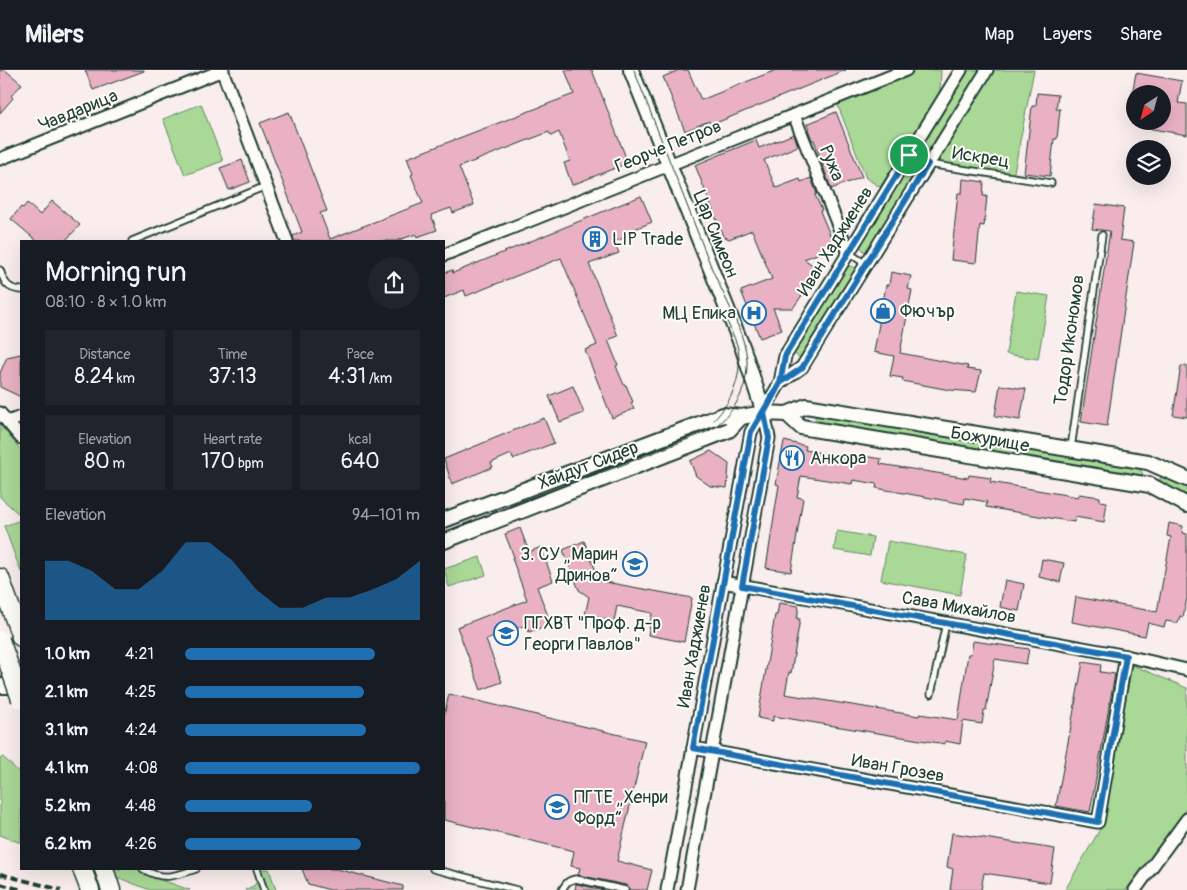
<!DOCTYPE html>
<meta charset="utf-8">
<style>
:root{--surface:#171b24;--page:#20242c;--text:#f1f3f6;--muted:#9ea1a6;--line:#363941;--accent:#1f6fb2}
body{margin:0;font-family:Pangolin,sans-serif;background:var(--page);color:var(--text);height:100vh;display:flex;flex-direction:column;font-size:19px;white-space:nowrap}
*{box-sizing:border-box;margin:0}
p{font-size:16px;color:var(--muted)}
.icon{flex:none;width:28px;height:28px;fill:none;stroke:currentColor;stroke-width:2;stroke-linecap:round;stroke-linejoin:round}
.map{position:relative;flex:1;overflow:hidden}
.sheet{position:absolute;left:20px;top:170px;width:425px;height:630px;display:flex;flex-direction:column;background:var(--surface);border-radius:0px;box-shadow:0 5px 20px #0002}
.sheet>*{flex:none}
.needle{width:32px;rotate:216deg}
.tools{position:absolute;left:1126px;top:15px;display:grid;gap:10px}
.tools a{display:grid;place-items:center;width:45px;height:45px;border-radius:50%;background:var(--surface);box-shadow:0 5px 20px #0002;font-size:25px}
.pin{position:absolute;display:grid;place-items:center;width:42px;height:42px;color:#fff;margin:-21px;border:2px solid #fff;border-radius:50%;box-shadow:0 1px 5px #0007}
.round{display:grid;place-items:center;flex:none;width:52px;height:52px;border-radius:26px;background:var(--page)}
.summary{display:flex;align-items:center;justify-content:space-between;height:85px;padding:0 25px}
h1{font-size:28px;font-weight:600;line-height:38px}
.metrics{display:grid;grid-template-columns:repeat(3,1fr);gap:8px;height:85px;padding:5px 25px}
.metrics div{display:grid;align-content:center;border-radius:0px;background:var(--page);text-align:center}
.metrics b{font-size:21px;font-weight:600}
.metrics small{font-size:14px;font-weight:400}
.metrics p{font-size:14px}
.chart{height:140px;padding:10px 25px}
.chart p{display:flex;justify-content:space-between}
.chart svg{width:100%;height:90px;margin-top:5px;fill:var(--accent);opacity:.7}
ul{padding:0 25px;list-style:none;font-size:16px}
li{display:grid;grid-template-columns:80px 60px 1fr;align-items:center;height:38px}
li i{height:12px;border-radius:6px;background:var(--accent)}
header{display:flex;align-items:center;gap:30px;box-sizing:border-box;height:70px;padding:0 25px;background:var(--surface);border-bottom:1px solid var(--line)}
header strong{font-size:24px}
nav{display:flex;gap:28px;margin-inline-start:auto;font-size:18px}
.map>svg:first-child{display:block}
</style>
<header>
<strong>Milers</strong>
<nav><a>Map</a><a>Layers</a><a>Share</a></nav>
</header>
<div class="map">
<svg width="1187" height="820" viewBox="0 0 1187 820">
<rect width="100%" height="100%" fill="#f9eded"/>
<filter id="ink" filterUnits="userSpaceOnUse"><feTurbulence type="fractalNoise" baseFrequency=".02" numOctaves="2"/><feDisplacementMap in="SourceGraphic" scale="10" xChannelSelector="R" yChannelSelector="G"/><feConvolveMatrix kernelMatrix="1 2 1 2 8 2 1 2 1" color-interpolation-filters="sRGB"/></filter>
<g filter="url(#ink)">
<g fill="#a9d897" stroke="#648a66">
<path d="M906 0H941L940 22 880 117 866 108 835 28Z"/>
<path d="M968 0H982L927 87 925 88 920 87 917 83 918 80Z"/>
<path d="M991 0H1034L1013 107 936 91Z"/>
<path d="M201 34 223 91 185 105 163 49Z"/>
<path d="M908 95 913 96 914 106 872 177 870 181 865 182 861 178 860 175Z"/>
<path d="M850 196 854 197 856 202 804 290 794 284 847 197Z"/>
<path d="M1016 221 1049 226 1038 289 1006 284Z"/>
<path d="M817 343 1139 398 1143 404 1140 407 816 354 815 348Z"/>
<path d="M0 355 21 380V446L0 427Z"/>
<path d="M1164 406 1187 417V429L1160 411V408Z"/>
<path d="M21 450V502L4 456Z"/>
<path d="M837 461 873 467 870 486 834 480Z"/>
<path d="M888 471 967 485 960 525 881 510Z"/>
<path d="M480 487 486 505 449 517 444 499Z"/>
<path d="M1132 595 1187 618V738L1126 820H1065L1103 754Z"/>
<path d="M3 687 21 704V773L0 765V689Z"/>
<path d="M96 799H139L150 806 190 820H150Z"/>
<path d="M260 799H269L276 820H245L255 815Z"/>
</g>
<g fill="#eab1c5" stroke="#1f3d34">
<path d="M0 0H5L22 14 11 26 13 28 0 43Z"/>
<path d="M85 0H144V1L93 20Z"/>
<path d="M565 0H592L628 93 572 115 564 93 570 91 559 62 551 66 549 62 459 97 474 135 453 143 451 138 431 145 437 160 417 167 416 164 396 171H294L293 166 302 162 260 53 289 42 327 141 320 143 330 169 423 133 411 105 413 104 407 88 574 24Z"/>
<path d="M679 0H688L701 30 776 0H846L711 55 709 51 685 61 663 7Z"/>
<path d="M1136 3 1182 11 1178 33 1187 34V65L1141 57V51H1162V24H1132Z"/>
<path d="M1037 23 1058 25 1056 39H1060L1057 69H1054L1050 106 1024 103 1032 36H1036Z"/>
<path d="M836 42 862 107 831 119 814 70H812L808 59 809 58 807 54Z"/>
<path d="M794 64 798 76 764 90 776 118 800 109 801 112 811 108 817 124 815 125 822 140 820 141 835 177 804 189 820 200 793 238H773L782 260 760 268 741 221 772 209 752 160 729 169 723 166 695 95 756 70 759 78Z"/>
<path d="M242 90 250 112 229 120 220 98Z"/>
<path d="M963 109 984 112 983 126H987L984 156 980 155 976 193 951 190 958 123H962Z"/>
<path d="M641 126 652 152 625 163 626 167 614 172 619 183 589 194 618 266 608 270 618 295 616 296 624 315H626L633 332 631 333 634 339 612 348 585 280 597 275 561 188 466 226 464 220 444 228V203L452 200 453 203Z"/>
<path d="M52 131 80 155 65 171H37L11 149 21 137 23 138 27 133 40 145Z"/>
<path d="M1096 134 1124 138 1120 170 1134 172 1107 356 1081 352 1110 161 1092 159Z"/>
<path d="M891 202 911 206 908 219 912 220 900 283 968 296 967 299 981 301 976 322 950 320 902 311 903 308 890 306 894 286 874 282 886 215H889Z"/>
<path d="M21 284V327L0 317V303L7 287Z"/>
<path d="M1181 296H1187V347L1173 345Z"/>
<path d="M1000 315 1026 319 1020 350 995 346Z"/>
<path d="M573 316 584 343 560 352 549 326Z"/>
<path d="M544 348 554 373 513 389 511 384 491 393 493 397 452 414 444 389Z"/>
<path d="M784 371 806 376 805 380 856 389 857 385 881 389 880 394 968 408 969 405 991 408 990 412 1078 427 1079 424 1100 427V431L1107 432 1104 452 1075 447 1074 452 986 437 987 432 965 428 964 434 876 418 877 414 853 410 852 414 801 406 797 427 803 428 791 502 766 498 779 415 776 414Z"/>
<path d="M711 381 729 394 727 418 710 416 696 406 690 391Z"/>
<path d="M1169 453 1183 456 1182 463 1187 464V528L1183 547 1180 546 1178 553 1166 551 1164 557 1148 553 1145 566 1072 552 1076 527 1157 542 1171 467 1167 466Z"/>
<path d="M520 458 529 482 541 477 553 511 537 517 551 554 529 562 526 555 486 570 502 612 481 620 457 557 527 530 512 488 514 487 505 464Z"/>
<path d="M584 471 600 511 692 528 684 572 648 565 652 543 617 536 614 551 585 545 589 527 579 520 563 480Z"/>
<path d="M1042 489 1064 493 1060 512 1039 507Z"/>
<path d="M1005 510 1024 514 1019 541 1000 537Z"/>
<path d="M779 533 799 536 797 549H800L791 603 789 602 785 624 919 646 920 644 958 650 968 584H971L973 571 1029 579 1026 594 995 589 986 640H984L982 654 963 651 960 674 945 671V674L773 646V651L758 648 775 545H777Z"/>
<path d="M1083 592 1101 595 1100 602 1115 604 1090 742 1056 736Z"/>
<path d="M449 624 645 671 617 791 652 800 647 820H630L626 815 578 805 580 798 571 796 574 781 444 750V646Z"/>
<path d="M952 763 1055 779 1050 813 984 803 981 820H950L953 799 947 797Z"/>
<path d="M302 799H337L403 816V820H330L308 814Z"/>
<path d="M576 814 604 820H575Z"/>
</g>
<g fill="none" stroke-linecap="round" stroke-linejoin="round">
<defs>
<g id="service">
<path d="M909 85 928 94 1051 113"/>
<path d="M132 171 266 116"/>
<path d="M849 183 866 194"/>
<path d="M0 200C4 212 7 219 21 220"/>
<path d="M1071 378 1102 165"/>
<path d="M931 624 946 553"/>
<path d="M143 799C163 811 175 806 196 799"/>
<path d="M257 799 264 820"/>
<path d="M433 799 517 820"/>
<path d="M562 820C566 813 568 810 576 809L625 820"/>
</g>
<g id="minor">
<path d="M222 0 287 171"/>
<path d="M794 45 849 183"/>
<path d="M0 89 223 0"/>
<path d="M444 185 906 0"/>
<path d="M780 313 802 297 987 0"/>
<path d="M0 343 21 368"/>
<path d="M8 352 21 347"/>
<path d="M723 512 1126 586 1187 600"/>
<path d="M693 678 1098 752 1126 586"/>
<path d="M667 820 751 362 780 313 785 286 961 0"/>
<path d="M687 820 769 368 764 343"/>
<path d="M1135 820 1187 749"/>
</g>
<g id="tertiary">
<path d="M631 0 742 276 764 343"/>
<path d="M787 344 801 357 1150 415 1187 435"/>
<path d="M444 450 723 345 741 347 764 343 787 344 806 336 1148 392 1187 409"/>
<path d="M444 471 729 360 741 347"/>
<path d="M0 616H21"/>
</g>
<g id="primary">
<path d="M0 508 21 567"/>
<path d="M82 799 90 820"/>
<path d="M104 799 111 820"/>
</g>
</defs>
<use href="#service" stroke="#1f3d34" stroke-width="9"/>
<use href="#minor" stroke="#1f3d34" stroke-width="15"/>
<use href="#tertiary" stroke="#1f3d34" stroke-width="18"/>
<use href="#primary" stroke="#1f3d34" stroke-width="21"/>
<use href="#service" stroke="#fdfcf7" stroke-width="5.5"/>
<use href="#minor" stroke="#fdfcf7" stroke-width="11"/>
<use href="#tertiary" stroke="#fdfcf7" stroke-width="14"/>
<use href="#primary" stroke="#fdfcf7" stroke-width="18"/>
<g stroke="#1f3d34" stroke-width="1">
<path d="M714 350C733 331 744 302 737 275 734 266 729 256 725 247"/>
<path d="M444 464 521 431 617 397 709 361C733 345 748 321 747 291 746 265 723 224 712 199 686 133 660 66 634 0"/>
</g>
<g stroke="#1f3d34" stroke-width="4" stroke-dasharray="8 4" stroke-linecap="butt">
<path d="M0 804 61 820"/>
<path d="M0 814 22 820"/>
</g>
<defs>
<path id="primary-bridge" d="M0 570 21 629"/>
</defs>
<use href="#primary-bridge" stroke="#1f3d34" stroke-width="21" stroke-linecap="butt"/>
<use href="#primary-bridge" stroke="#fdfcf7" stroke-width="18"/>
</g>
</g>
<g fill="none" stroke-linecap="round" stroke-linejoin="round" filter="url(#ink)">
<defs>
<path id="route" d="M909 85 785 286 780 313 764 343 769 368 742 516 1126 586 1098 752 693 678 751 362 780 313 802 298 928 94 909 85"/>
</defs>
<use href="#route" stroke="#fff" stroke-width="10"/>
<use href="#route" stroke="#1f6fb2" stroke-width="6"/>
</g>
<defs>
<symbol id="building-ring" viewBox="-11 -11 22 22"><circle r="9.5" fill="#fdfcf7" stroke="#1f6fb2" stroke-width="1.5"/><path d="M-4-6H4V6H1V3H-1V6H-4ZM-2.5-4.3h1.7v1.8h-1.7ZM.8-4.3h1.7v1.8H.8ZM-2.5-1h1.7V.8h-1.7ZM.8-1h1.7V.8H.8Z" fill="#1f6fb2"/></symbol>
<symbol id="shop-ring" viewBox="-11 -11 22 22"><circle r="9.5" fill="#fdfcf7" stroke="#1f6fb2" stroke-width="1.5"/><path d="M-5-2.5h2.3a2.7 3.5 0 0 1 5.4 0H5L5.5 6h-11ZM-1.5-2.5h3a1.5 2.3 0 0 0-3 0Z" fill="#1f6fb2"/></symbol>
<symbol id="hospital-ring" viewBox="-11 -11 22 22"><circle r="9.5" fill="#fdfcf7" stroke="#1f6fb2" stroke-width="1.5"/><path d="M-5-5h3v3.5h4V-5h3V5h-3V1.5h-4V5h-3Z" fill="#1f6fb2"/></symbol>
<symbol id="restaurant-ring" viewBox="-11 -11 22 22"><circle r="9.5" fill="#fdfcf7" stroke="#1f6fb2" stroke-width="1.5"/><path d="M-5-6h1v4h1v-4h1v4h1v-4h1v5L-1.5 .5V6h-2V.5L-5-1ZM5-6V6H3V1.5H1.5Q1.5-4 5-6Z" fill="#1f6fb2"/></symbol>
<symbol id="school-ring" viewBox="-11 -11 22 22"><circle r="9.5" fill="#fdfcf7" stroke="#1f6fb2" stroke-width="1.5"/><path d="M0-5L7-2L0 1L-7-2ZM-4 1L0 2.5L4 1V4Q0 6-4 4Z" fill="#1f6fb2"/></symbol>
</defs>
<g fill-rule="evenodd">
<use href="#building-ring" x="581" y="155" width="28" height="28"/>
<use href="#shop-ring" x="869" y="227" width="28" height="28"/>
<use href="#hospital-ring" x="740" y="229" width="28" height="28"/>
<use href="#restaurant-ring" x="778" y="374" width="28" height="28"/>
<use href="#school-ring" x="621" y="480" width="28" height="28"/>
<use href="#school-ring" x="492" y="549" width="28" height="28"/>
<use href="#school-ring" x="543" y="723" width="28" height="28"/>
</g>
<g text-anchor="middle" stroke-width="4" stroke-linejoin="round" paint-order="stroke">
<g font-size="18" fill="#1f3d34" stroke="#fdfcf7">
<text transform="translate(78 40) rotate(-22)" y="6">Чавдарица</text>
<text transform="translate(668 76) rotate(-22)" y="6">Георче Петров</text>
<text transform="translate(981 87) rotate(9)" y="6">Искрец</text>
<text transform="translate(832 93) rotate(68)" y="6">Ружа</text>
<text transform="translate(716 164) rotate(68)" y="6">Цар Симеон</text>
<text transform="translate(835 171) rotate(-58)" y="6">Иван Хаджиенев</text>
<text transform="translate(1069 270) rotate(-82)" y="6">Тодор Икономов</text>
<text transform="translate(990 369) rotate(10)" y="6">Божурище</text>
<text transform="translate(588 395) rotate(-21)" y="6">Хайдут Сидер</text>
<text transform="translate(959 537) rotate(10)" y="6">Сава Михайлов</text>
<text transform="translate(694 576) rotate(-80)" y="6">Иван Хаджиенев</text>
<text transform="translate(898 698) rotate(10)" y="6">Иван Грозев</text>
</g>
<g font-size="18" fill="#1f3d34" stroke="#fdfcf7" text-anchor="start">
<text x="612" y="175">LIP Trade</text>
<text x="900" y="247">Фючър</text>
<text x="736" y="249" text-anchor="end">МЦ Епика</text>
<text x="810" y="394">Анкора</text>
<text x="618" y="490" text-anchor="end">3. СУ „Марин<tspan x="618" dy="21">Дринов“</tspan></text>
<text x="524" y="559">ПГХВТ "Проф. д-р<tspan x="524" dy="21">Георги Павлов"</tspan></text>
<text x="574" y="733">ПГТЕ „Хенри<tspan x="574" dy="21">Форд“</tspan></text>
</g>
</g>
</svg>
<div class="tools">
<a><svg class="needle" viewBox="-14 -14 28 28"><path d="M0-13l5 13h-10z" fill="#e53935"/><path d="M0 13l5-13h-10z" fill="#9ea1a6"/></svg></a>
<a><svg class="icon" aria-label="layers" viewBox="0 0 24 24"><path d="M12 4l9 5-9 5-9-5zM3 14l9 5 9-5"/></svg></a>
</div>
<div class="pin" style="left:909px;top:85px;background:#1e9e55"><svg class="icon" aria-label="arrive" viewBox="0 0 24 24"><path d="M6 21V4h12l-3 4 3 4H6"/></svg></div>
<section class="sheet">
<div class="summary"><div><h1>Morning run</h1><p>08:10 · 8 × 1.0 km</p></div><a class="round"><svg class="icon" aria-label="share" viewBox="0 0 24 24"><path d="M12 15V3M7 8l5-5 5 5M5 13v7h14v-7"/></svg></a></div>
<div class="metrics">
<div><p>Distance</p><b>8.24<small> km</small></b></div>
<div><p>Time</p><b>37:13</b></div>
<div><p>Pace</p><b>4:31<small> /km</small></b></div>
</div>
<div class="metrics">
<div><p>Elevation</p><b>80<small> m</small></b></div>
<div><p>Heart rate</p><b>170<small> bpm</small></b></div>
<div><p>kcal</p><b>640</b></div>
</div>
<div class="chart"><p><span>Elevation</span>94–101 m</p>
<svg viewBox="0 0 160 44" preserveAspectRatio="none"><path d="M0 44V15L10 15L20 20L30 29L40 29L50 20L60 6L70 6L80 15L90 29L100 38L110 38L120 33L130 33L140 29L150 24L160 15V44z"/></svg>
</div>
<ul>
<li><b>1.0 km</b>4:21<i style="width:81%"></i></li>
<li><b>2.1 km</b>4:25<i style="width:76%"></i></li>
<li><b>3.1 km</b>4:24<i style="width:77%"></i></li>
<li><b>4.1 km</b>4:08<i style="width:100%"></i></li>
<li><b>5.2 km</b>4:48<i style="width:54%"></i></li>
<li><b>6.2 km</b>4:26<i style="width:75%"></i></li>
</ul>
</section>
</div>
